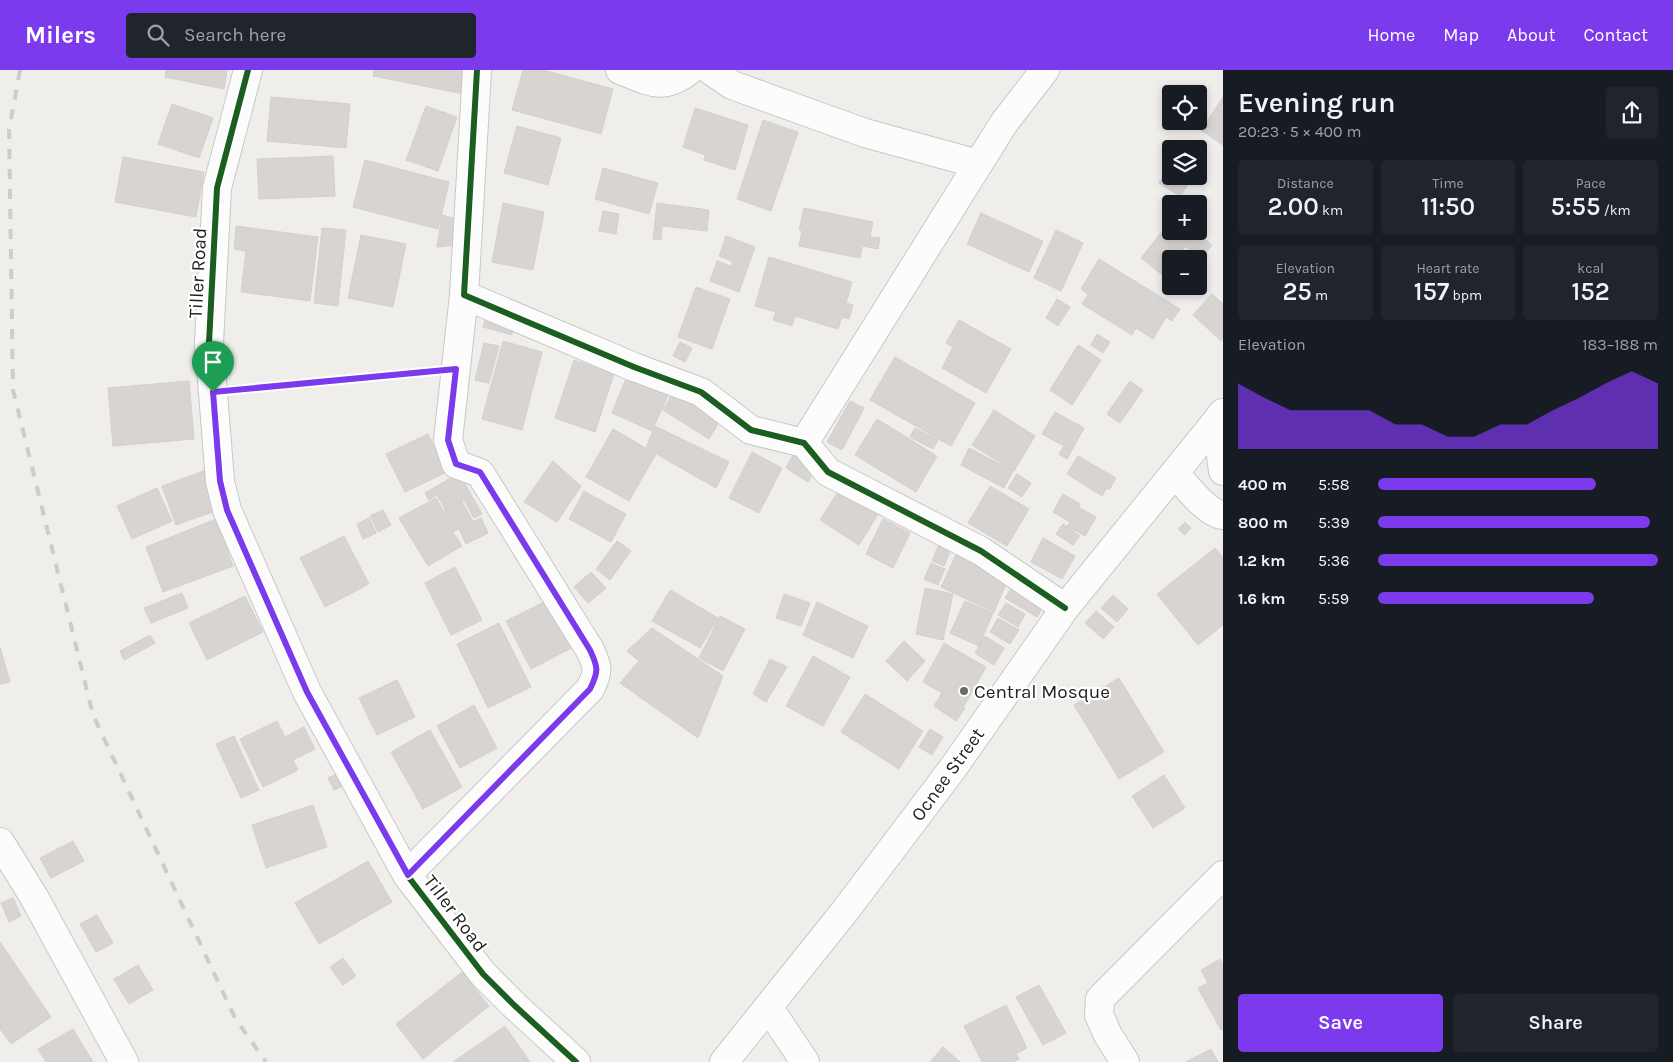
<!DOCTYPE html>
<meta charset="utf-8">
<style>
:root{--surface:#171b24;--page:#20242c;--text:#f1f3f6;--muted:#9ea1a6;--accent:#7c3aed}
body{margin:0;font-family:Karla,sans-serif;background:var(--page);color:var(--text);height:100vh;display:flex;flex-direction:column;font-size:19px;white-space:nowrap}
*{box-sizing:border-box;margin:0}
p{font-size:16px;color:var(--muted)}
.icon{flex:none;width:28px;height:28px;fill:none;stroke:currentColor;stroke-width:2;stroke-linecap:round;stroke-linejoin:round}
.map{position:relative;flex:1;overflow:hidden}
.panel{display:flex;flex-direction:column;background:var(--surface);width:450px}
.panel>*{flex:none}
.buttons{position:absolute;left:1162px;top:15px;display:grid;gap:10px}
.buttons a{display:grid;place-items:center;width:45px;height:45px;border-radius:5px;background:var(--surface);box-shadow:0 2px 8px #0003;font-size:25px}
.pin{position:absolute;display:grid;place-items:center;width:42px;height:42px;color:#fff;margin:-51px -21px;border-radius:50% 50% 50% 0;rotate:-45deg;box-shadow:0 0 5px #0007}
.pin .icon{rotate:45deg}
.round{display:grid;place-items:center;flex:none;width:52px;height:52px;border-radius:5px;background:var(--page)}
.summary{display:flex;align-items:center;justify-content:space-between;height:85px;padding:0 15px}
h1{font-size:28px;font-weight:600;line-height:38px}
.metrics{display:grid;grid-template-columns:repeat(3,1fr);gap:8px;height:85px;padding:5px 15px}
.metrics div{display:grid;align-content:center;border-radius:5px;background:var(--page);text-align:center}
.metrics b{font-size:25px;font-weight:600}
.metrics small{font-size:14px;font-weight:400}
.metrics p{font-size:14px}
.chart{height:140px;padding:10px 15px}
.chart p{display:flex;justify-content:space-between}
.chart svg{width:100%;height:90px;margin-top:5px;fill:var(--accent);opacity:.7}
.cta{display:flex;gap:10px;margin-top:auto;padding:10px 15px}
.cta a{flex:1;height:58px;border-radius:5px;background:var(--accent);color:#fff;font-size:20px;font-weight:600;line-height:58px;text-align:center}
.cta a+a{background:var(--page);color:var(--text)}
ul{padding:0 15px;list-style:none;font-size:16px}
li{display:grid;grid-template-columns:80px 60px 1fr;align-items:center;height:38px}
li i{height:12px;border-radius:6px;background:var(--accent)}
header{display:flex;align-items:center;gap:30px;box-sizing:border-box;height:70px;padding:0 25px;background:var(--accent);color:#fff}
header strong{font-size:24px}
nav{display:flex;gap:28px;margin-inline-start:auto;font-size:18px}
.search{width:350px;height:45px;background:var(--page);display:flex;align-items:center;gap:12px;box-sizing:border-box;padding:0 18px;border-radius:5px;color:var(--muted);font-size:19px}
main{display:flex;flex:1;min-height:0}
.map>svg:first-child{display:block}
</style>
<header>
<strong>Milers</strong>
<div class="search"><svg class="icon" aria-label="search" viewBox="0 0 24 24"><circle cx="10" cy="10" r="6"/><path d="M15 15l6 6"/></svg>Search here</div>
<nav><a>Home</a><a>Map</a><a>About</a><a>Contact</a></nav>
</header>
<main>
<div class="map">
<svg width="1223" height="992" viewBox="0 0 1223 992">
<rect width="100%" height="100%" fill="#f0eeeb"/>
<g fill="#d7d4d2" stroke="#d3d0cc">
<path d="M166 0H227L224 19 165 7Z"/>
<path d="M374 0H469L464 24 373 6Z"/>
<path d="M523 0H543L613 19 601 64 512 40Z"/>
<path d="M271 27 350 34 346 78 267 71Z"/>
<path d="M1223 27V75L1187 51H1199V44L1208 50Z"/>
<path d="M172 34 213 48 199 88 158 74Z"/>
<path d="M426 36 457 47 438 101 406 90Z"/>
<path d="M695 38 748 55 735 100 704 90 705 85 683 77Z"/>
<path d="M763 50 798 62 771 141 737 129Z"/>
<path d="M517 56 561 68 548 115 504 103Z"/>
<path d="M333 86 335 126 259 129 257 89Z"/>
<path d="M123 87 204 102 196 147 115 132Z"/>
<path d="M365 90 449 112 438 159 353 137Z"/>
<path d="M1171 94V106H1194L1180 126 1159 113Z"/>
<path d="M603 98 658 113 649 144 595 129Z"/>
<path d="M503 133 544 142 533 200 492 192Z"/>
<path d="M657 133 709 140 707 161 662 156 661 170 653 169Z"/>
<path d="M804 138 873 152 870 167 880 168 878 179 862 176 860 188 799 176 802 161 799 160Z"/>
<path d="M603 141 619 144 616 164 599 161Z"/>
<path d="M981 143 1043 171 1029 202 967 174Z"/>
<path d="M442 145 456 149V175L437 177Z"/>
<path d="M1171 150V161H1195L1212 175 1201 189 1185 176 1182 181 1191 189H1171V212L1141 188Z"/>
<path d="M236 156 318 167 310 231 241 222 246 181 234 179Z"/>
<path d="M322 158 346 160 338 236 314 233Z"/>
<path d="M1056 160 1083 173 1061 221 1034 208Z"/>
<path d="M361 165 406 174 393 237 348 228Z"/>
<path d="M726 166 755 177 739 222 710 211 717 191 731 196 733 192 719 186Z"/>
<path d="M769 187 852 212 846 233 853 235 849 249 842 247 838 259 795 246 792 256 773 250 776 242 755 236Z"/>
<path d="M1099 189 1180 239 1172 251 1166 247 1153 269 1136 258 1132 265 1082 234 1088 224 1081 219Z"/>
<path d="M696 217 730 229 712 279 678 267Z"/>
<path d="M1212 224 1223 234V268L1221 271 1193 245Z"/>
<path d="M1057 229 1070 237 1058 256 1046 248Z"/>
<path d="M487 243 516 251 512 265 483 257Z"/>
<path d="M959 250 1011 279 986 323 942 298 953 277 946 273Z"/>
<path d="M1097 264 1110 272 1103 283 1091 275Z"/>
<path d="M503 271 542 282 522 360 482 349Z"/>
<path d="M680 272 692 278 685 292 673 286Z"/>
<path d="M484 273 499 276 489 313 475 310Z"/>
<path d="M1078 275 1101 290 1072 335 1050 320Z"/>
<path d="M895 287 975 333 951 376 870 330Z"/>
<path d="M574 290 614 304 595 362 555 348Z"/>
<path d="M627 306 669 323 652 361 612 343Z"/>
<path d="M189 311 194 369 113 376 108 318Z"/>
<path d="M1130 311 1143 320 1120 353 1107 344Z"/>
<path d="M673 323 719 352 709 369 663 340Z"/>
<path d="M850 331 864 338 842 380 827 372Z"/>
<path d="M994 340 1035 366 1014 401 972 375Z"/>
<path d="M1055 342 1084 358 1067 389 1059 384 1064 376 1042 364Z"/>
<path d="M877 349 937 386 916 422 855 385Z"/>
<path d="M655 356 729 392 716 418 646 378Z"/>
<path d="M915 358 938 370 933 379 910 367Z"/>
<path d="M613 359 656 384 629 431 586 407Z"/>
<path d="M428 364 447 402 405 422 386 384Z"/>
<path d="M969 378 1013 401 1004 418 961 395Z"/>
<path d="M752 382 782 398 759 443 729 428Z"/>
<path d="M793 385 816 398 808 412 786 398Z"/>
<path d="M1078 386 1116 408 1109 420 1107 418 1102 426 1067 404Z"/>
<path d="M553 391 581 416 557 452 524 432Z"/>
<path d="M204 401 218 440 176 455 162 416Z"/>
<path d="M459 403 482 444 474 448 464 430 446 441 437 425 429 430 425 423Z"/>
<path d="M1017 404 1031 413 1022 427 1008 418Z"/>
<path d="M990 416 1029 439 1007 476 968 453Z"/>
<path d="M841 417 880 441 859 475 820 450Z"/>
<path d="M157 418 172 451 132 469 117 436Z"/>
<path d="M584 421 626 444 611 472 569 449Z"/>
<path d="M1063 424 1080 434 1078 437 1096 447 1085 466 1067 456 1070 452 1053 442Z"/>
<path d="M436 428 444 442 462 432 473 451 453 462 462 476 428 496 399 448Z"/>
<path d="M383 440 391 455 378 462 370 446Z"/>
<path d="M369 448 376 463 363 469 357 454Z"/>
<path d="M481 448 488 463 466 474 459 459Z"/>
<path d="M216 449 233 496 163 522 146 477Z"/>
<path d="M883 449 910 463 893 498 866 484Z"/>
<path d="M1185 452 1191 458 1185 465 1178 459Z"/>
<path d="M1063 454 1080 466 1073 475 1056 464Z"/>
<path d="M344 466 369 514 325 537 300 488Z"/>
<path d="M1043 468 1075 486 1062 509 1031 492Z"/>
<path d="M617 471 631 481 610 510 596 499Z"/>
<path d="M939 474 951 479 944 496 932 491Z"/>
<path d="M1215 478 1223 487V555L1198 575 1157 524Z"/>
<path d="M957 483 1009 507 994 542 941 517Z"/>
<path d="M931 493 945 499 938 515 924 509Z"/>
<path d="M455 497 482 550 451 565 425 513Z"/>
<path d="M591 502 606 518 588 533 574 517Z"/>
<path d="M1016 510 1048 528 1037 547 1005 528Z"/>
<path d="M925 518 953 524 943 570 916 564Z"/>
<path d="M670 520 718 548 700 578 652 551Z"/>
<path d="M182 523 188 538 151 553 144 538Z"/>
<path d="M784 524 810 533 801 556 776 548Z"/>
<path d="M1113 525 1128 539 1117 552 1101 538Z"/>
<path d="M245 526 263 562 207 590 189 553Z"/>
<path d="M552 528 577 575 531 599 506 551Z"/>
<path d="M965 531 993 543 979 576 950 563Z"/>
<path d="M817 532 868 556 853 588 803 565Z"/>
<path d="M1006 533 1025 544 1018 557 998 545Z"/>
<path d="M1096 541 1114 557 1103 569 1085 553Z"/>
<path d="M720 546 745 559 723 601 699 588Z"/>
<path d="M998 548 1019 560 1010 574 990 562Z"/>
<path d="M499 553 531 617 488 638 457 574Z"/>
<path d="M652 558 723 606 698 668 620 613 639 591 627 581Z"/>
<path d="M150 565 155 573 124 590 120 581Z"/>
<path d="M985 566 1004 578 994 595 975 583Z"/>
<path d="M904 571 925 591 907 611 886 591Z"/>
<path d="M944 573 986 597 964 636 923 612Z"/>
<path d="M0 577 10 612 0 614Z"/>
<path d="M813 586 850 607 823 656 786 636Z"/>
<path d="M770 589 787 597 766 632 753 624Z"/>
<path d="M1119 608 1164 682 1119 709 1074 635Z"/>
<path d="M397 610 415 647 377 665 359 628Z"/>
<path d="M942 623 965 638 956 651 934 636Z"/>
<path d="M865 624 923 661 899 699 841 662Z"/>
<path d="M474 635 497 678 460 698 437 656Z"/>
<path d="M277 651 285 667 304 657 315 679 293 690 298 700 263 717 240 669Z"/>
<path d="M930 659 943 667 932 685 919 677Z"/>
<path d="M430 660 462 717 423 739 391 682Z"/>
<path d="M234 666 259 720 241 728 216 674Z"/>
<path d="M345 700 351 712 334 720 328 708Z"/>
<path d="M1164 705 1185 738 1153 758 1132 726Z"/>
<path d="M313 735 327 777 266 798 252 755Z"/>
<path d="M73 771 84 791 51 808 40 788Z"/>
<path d="M368 791 392 832 319 874 295 833Z"/>
<path d="M13 828 21 846 9 852 1 833Z"/>
<path d="M97 845 113 873 96 882 80 854Z"/>
<path d="M0 872 51 947 11 974 0 959Z"/>
<path d="M343 888 356 906 343 915 330 897Z"/>
<path d="M1220 889 1223 895V959L1221 960 1198 918 1208 913 1201 900Z"/>
<path d="M138 895 153 920 129 934 114 909Z"/>
<path d="M462 902 489 936 423 989 396 954Z"/>
<path d="M1039 915 1066 963 1043 975 1016 927Z"/>
<path d="M1006 935 1027 978 1016 984 1019 989 1013 992H982L964 956Z"/>
<path d="M505 956 530 992H453Z"/>
<path d="M73 959 93 992H46L38 979Z"/>
<path d="M943 977 960 992H930Z"/>
<path d="M1211 979 1218 992H1186Z"/>
</g>
<g fill="none" stroke-linecap="round" stroke-linejoin="round">
<defs>
<g id="minor">
<path d="M248 0 217 118 209 273 220 411 227 440 307 622 407 805 483 904 514 935 576 992"/>
<path d="M477 0 464 225 634 297 701 322 751 360 804 373 828 402 981 481 1065 538"/>
<path d="M620 0C649 11 662 22 690 0"/>
<path d="M710 0 732 15 865 63 978 94"/>
<path d="M1221 345 1220 378 1223 401"/>
<path d="M804 373 1004 53 1045 0"/>
<path d="M1175 403C1185 415 1208 444 1223 445"/>
<path d="M0 772 34 827 124 992"/>
<path d="M407 805 590 619C599 601 598 597 590 580L480 403 456 394 448 370 464 225"/>
<path d="M769 938 805 992"/>
<path d="M724 992 845 841 953 698 1065 538 1223 343"/>
<path d="M1125 992 1108 965 1099 945 1100 929 1223 805"/>
</g>
</defs>
<use href="#minor" stroke="#c9c8c7" stroke-width="30"/>
<use href="#minor" stroke="#fdfcfc" stroke-width="28"/>
<path stroke="#ccc" stroke-width="4" stroke-dasharray="10 10" stroke-linecap="butt" d="M20 0 9 60 13 320 93 645 235 948 266 992"/>
<defs>
<g id="cycleway">
<path d="M248 0 217 118 209 273 220 411 227 440 307 622 407 805 483 904 514 935 576 992"/>
<path d="M477 0 464 225 634 297 701 322 751 360 804 373 828 402 981 481 1065 538"/>
<path d="M213 322 456 299"/>
</g>
</defs>
<use href="#cycleway" stroke="#fff" stroke-width="9"/>
<use href="#cycleway" stroke="#1b5e20" stroke-width="6"/>
</g>
<g fill="none" stroke-linecap="round" stroke-linejoin="round">
<defs>
<path id="route" d="M456 299 448 370 456 394 480 402 590 580C598 597 599 601 590 619L408 805 307 622 227 440 220 411 213 322Z"/>
</defs>
<use href="#route" stroke="#fff" stroke-width="10"/>
<use href="#route" stroke="#7c3aed" stroke-width="6"/>
</g>
<circle fill="#6a6968" stroke="#fff" stroke-width="2" cx="964" cy="621" r="5"/>
<g text-anchor="middle" stroke-width="4.5" stroke-linejoin="round" paint-order="stroke">
<g font-size="19" fill="#222" stroke="#fff">
<text transform="translate(197 203) rotate(-87)" y="7">Tiller Road</text>
<text transform="translate(947 704) rotate(-54)" y="7">Ocnee Street</text>
<text transform="translate(456 843) rotate(53)" y="7">Tiller Road</text>
</g>
<g font-size="19" fill="#222" stroke="#fff" text-anchor="start">
<text x="974" y="628">Central Mosque</text>
</g>
</g>
</svg>
<div class="buttons">
<a><svg class="icon" aria-label="locate" viewBox="0 0 24 24"><circle cx="12" cy="12" r="6"/><path d="M12 2v4M12 18v4M2 12h4M18 12h4"/></svg></a>
<a><svg class="icon" aria-label="layers" viewBox="0 0 24 24"><path d="M12 4l9 5-9 5-9-5zM3 14l9 5 9-5"/></svg></a>
<a>+</a>
<a>−</a>
</div>
<div class="pin" style="left:213px;top:322px;background:#1e9e55"><svg class="icon" aria-label="arrive" viewBox="0 0 24 24"><path d="M6 21V4h12l-3 4 3 4H6"/></svg></div>
</div>
<section class="panel">
<div class="summary"><div><h1>Evening run</h1><p>20:23 · 5 × 400 m</p></div><a class="round"><svg class="icon" aria-label="share" viewBox="0 0 24 24"><path d="M12 15V3M7 8l5-5 5 5M5 13v7h14v-7"/></svg></a></div>
<div class="metrics">
<div><p>Distance</p><b>2.00<small> km</small></b></div>
<div><p>Time</p><b>11:50</b></div>
<div><p>Pace</p><b>5:55<small> /km</small></b></div>
</div>
<div class="metrics">
<div><p>Elevation</p><b>25<small> m</small></b></div>
<div><p>Heart rate</p><b>157<small> bpm</small></b></div>
<div><p>kcal</p><b>152</b></div>
</div>
<div class="chart"><p><span>Elevation</span>183–188 m</p>
<svg viewBox="0 0 160 44" preserveAspectRatio="none"><path d="M0 44V12L10 19L20 25L30 25L40 25L50 25L60 32L70 32L80 38L90 38L100 32L110 32L120 25L130 19L140 12L150 6L160 12V44z"/></svg>
</div>
<ul>
<li><b>400 m</b>5:58<i style="width:78%"></i></li>
<li><b>800 m</b>5:39<i style="width:97%"></i></li>
<li><b>1.2 km</b>5:36<i style="width:100%"></i></li>
<li><b>1.6 km</b>5:59<i style="width:77%"></i></li>
</ul>
<div class="cta"><a>Save</a><a>Share</a></div>
</section>
</main>
